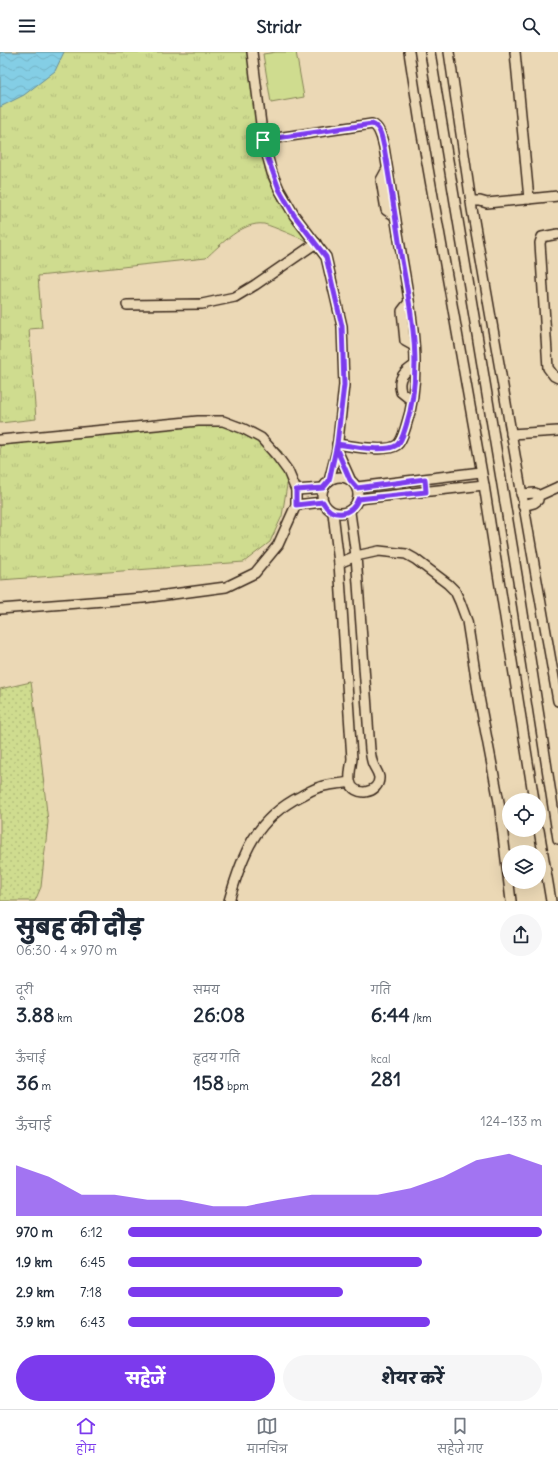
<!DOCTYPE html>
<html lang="hi">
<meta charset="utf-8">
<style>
:root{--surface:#fff;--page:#f6f6f7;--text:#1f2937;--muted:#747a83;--line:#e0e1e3;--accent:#7c3aed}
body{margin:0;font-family:Delius,"Playpen Sans Deva",sans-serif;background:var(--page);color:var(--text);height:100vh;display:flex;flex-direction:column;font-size:15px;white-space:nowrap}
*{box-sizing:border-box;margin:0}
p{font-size:13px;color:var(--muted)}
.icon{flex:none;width:22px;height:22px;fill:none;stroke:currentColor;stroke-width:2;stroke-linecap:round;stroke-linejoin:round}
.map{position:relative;height:849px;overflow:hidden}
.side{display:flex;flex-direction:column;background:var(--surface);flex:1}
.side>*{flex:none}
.buttons{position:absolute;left:502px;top:741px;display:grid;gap:8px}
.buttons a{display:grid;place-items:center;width:44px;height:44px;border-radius:50%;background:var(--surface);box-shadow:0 4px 16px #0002;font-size:20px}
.pin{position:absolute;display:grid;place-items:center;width:34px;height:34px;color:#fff;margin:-17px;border-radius:8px;box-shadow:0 2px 6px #0006}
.round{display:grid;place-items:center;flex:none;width:42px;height:42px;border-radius:21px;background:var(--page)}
.summary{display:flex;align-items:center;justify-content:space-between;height:68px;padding:0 16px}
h1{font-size:22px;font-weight:800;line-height:30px}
.metrics{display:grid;grid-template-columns:repeat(3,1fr);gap:6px;height:68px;padding:4px 16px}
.metrics div{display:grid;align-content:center}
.metrics b{font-size:20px;font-weight:800}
.metrics small{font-size:11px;font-weight:400}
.metrics p{font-size:11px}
.chart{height:112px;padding:8px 16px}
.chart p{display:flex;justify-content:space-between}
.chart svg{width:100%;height:72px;margin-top:4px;fill:var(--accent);opacity:.7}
.cta{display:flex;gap:8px;margin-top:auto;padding:8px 16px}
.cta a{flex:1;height:46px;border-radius:24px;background:var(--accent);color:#fff;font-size:16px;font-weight:800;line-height:46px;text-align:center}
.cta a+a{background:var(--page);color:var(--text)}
ul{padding:0 16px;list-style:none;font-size:13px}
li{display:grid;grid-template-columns:64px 48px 1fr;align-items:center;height:30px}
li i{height:10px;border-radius:5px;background:var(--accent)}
header{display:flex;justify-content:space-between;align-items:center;height:52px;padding:0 16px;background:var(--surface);font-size:18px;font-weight:800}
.tab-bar{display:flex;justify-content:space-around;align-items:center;height:56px;border-top:1px solid var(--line);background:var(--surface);font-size:11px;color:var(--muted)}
.tab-bar a{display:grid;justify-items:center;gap:2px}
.tab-bar .current{color:var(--accent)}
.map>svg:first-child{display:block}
</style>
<header><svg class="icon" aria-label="menu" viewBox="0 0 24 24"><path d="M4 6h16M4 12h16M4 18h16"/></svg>Stridr<svg class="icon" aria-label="search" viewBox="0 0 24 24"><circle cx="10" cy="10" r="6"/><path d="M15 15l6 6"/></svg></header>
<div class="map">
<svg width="558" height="849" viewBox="0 0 558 849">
<defs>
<pattern id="grass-dots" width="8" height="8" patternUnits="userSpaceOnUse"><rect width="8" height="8" fill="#cfdc8f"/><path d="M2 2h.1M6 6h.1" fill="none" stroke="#b3bd7b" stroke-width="1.8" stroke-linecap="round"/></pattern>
<pattern id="park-tufts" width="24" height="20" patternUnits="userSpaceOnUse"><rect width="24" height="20" fill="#cfdc8f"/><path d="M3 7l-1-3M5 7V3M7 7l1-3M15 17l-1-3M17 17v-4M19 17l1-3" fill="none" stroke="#b3bd7b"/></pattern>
<pattern id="water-waves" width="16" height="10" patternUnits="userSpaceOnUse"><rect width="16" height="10" fill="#84cee5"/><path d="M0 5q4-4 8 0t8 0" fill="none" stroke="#73b1c4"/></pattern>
</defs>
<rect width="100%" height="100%" fill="#ebd8b5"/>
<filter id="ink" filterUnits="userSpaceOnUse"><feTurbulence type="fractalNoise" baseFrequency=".025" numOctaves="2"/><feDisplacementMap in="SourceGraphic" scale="8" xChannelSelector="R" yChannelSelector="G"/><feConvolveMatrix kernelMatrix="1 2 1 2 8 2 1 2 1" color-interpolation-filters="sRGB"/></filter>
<g filter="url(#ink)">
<path fill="url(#grass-dots)" stroke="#858356" d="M31 630 41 706 48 770 41 835 35 849H0V637Z"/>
<g fill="url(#park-tufts)" stroke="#858356">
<path d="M0 0H249L265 117 280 151 308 189C296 185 275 175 264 172 243 169 220 193 206 206L38 224 42 276 29 277 36 367 0 371Z"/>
<path d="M222 366 242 370 262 382 282 400 287 433 282 464 270 490 244 510 0 528V390Z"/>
</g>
<path fill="#cfdc8f" stroke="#858356" d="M276 0H296L304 45 271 51 263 2Z"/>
<path fill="url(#water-waves)" stroke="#678c95" d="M0 0H64L55 19 24 43 0 55Z"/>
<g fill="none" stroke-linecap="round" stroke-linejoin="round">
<defs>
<g id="minor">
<path d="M252 0 263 88 272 121 279 137 294 163 326 205 342 274 344 333 337 398 329 429"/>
<path d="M409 0 420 71 484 433 534 748"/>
<path d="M430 0 518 529 558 787"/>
<path d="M449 0 472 157 558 649"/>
<path d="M515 0 529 147"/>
<path d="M263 88 372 72C380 75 382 87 384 95 390 132 396 169 402 206 411 260 424 320 406 374 404 380 402 389 397 393 386 401 351 394 337 392"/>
<path d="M387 117 381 128 386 158 395 164"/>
<path d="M471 149H480L487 151 558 144"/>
<path d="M558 182 542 185 540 191 548 316 554 324 558 326"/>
<path d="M409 250 402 259 405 289 414 294"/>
<path d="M127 253 202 252 235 245 255 233 316 191"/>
<path d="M411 348 401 340C397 326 404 320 415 313"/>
<path d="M511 382 558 379"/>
<path d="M0 388 198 369H223L244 377 261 386 277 404 288 419 296 438V453L278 493 255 521 226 535 143 546 0 557"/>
<path d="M337 398 350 427"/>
<circle cx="340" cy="443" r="18"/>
<path d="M357 435 481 420"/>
<path d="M296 438 323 436"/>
<path d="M521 442 535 441 538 444V448L534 451 523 454"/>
<path d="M538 444 558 435"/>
<path d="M358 447 484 433"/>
<path d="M296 453 323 450"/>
<path d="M333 461 339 511 352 707C351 714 349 722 350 729 353 746 380 742 379 725 378 720 376 718 374 714 371 709 371 703 370 698L356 504 350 460"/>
<path d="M339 511 356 504 379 499 406 502 415 507 448 532 455 539 460 550 467 569 479 645 499 750 511 849"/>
<path d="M539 778 551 849"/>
<path d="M229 849C242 803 255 767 301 744 307 741 313 737 320 735 329 732 341 732 350 730"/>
</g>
</defs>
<use href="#minor" stroke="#3b2a1e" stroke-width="12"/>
<use href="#minor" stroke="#ebd8b5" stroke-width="9"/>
</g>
</g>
<g fill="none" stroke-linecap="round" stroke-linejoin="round" filter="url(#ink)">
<defs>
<path id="route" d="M263 88 267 104 279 137 294 163 326 205 342 274 344 333 337 392 329 429 323 436 296 438V453L323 450C331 467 352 464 358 447L426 440 425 427 357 436 350 428 337 398V392C351 394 386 401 397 393 402 389 404 380 406 374 424 319 411 258 401 203 396 167 390 131 384 95 382 87 381 75 372 72L263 88"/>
</defs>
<use href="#route" stroke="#fff" stroke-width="8"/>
<use href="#route" stroke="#7c3aed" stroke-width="5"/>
</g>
</svg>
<div class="buttons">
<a><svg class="icon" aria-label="locate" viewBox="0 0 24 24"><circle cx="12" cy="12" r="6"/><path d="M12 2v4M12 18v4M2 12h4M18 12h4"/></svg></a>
<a><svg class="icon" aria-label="layers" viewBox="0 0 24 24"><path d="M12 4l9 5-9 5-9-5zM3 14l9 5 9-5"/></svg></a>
</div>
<div class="pin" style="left:263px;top:88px;background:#1e9e55"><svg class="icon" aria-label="arrive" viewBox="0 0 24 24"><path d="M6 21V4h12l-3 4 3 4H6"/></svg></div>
</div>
<section class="side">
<div class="summary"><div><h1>सुबह की दौड़</h1><p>06:30 · 4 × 970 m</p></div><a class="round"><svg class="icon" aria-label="share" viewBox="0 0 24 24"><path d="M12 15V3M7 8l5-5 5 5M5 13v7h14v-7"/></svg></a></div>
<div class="metrics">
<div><p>दूरी</p><b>3.88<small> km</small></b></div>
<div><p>समय</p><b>26:08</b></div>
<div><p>गति</p><b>6:44<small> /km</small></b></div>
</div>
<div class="metrics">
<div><p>ऊँचाई</p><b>36<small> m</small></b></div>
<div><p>हृदय गति</p><b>158<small> bpm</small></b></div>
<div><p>kcal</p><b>281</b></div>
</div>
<div class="chart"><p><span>ऊँचाई</span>124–133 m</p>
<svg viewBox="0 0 160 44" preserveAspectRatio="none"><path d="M0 44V13L10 20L20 31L30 31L40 34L50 34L60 38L70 38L80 34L90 31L100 31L110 31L120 27L130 20L140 10L150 6L160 13V44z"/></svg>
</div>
<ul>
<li><b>970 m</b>6:12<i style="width:100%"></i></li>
<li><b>1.9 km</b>6:45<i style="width:71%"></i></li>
<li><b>2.9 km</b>7:18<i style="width:52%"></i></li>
<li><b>3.9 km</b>6:43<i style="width:73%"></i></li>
</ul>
<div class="cta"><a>सहेजें</a><a>शेयर करें</a></div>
</section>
<nav class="tab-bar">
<a class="current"><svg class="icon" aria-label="home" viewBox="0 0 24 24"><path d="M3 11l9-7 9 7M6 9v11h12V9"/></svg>होम</a>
<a><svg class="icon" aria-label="map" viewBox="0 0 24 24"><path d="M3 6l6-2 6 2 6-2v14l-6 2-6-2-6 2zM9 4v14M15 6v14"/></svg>मानचित्र</a>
<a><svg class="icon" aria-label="saved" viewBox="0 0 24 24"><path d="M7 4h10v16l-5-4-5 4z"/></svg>सहेजे गए</a>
</nav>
